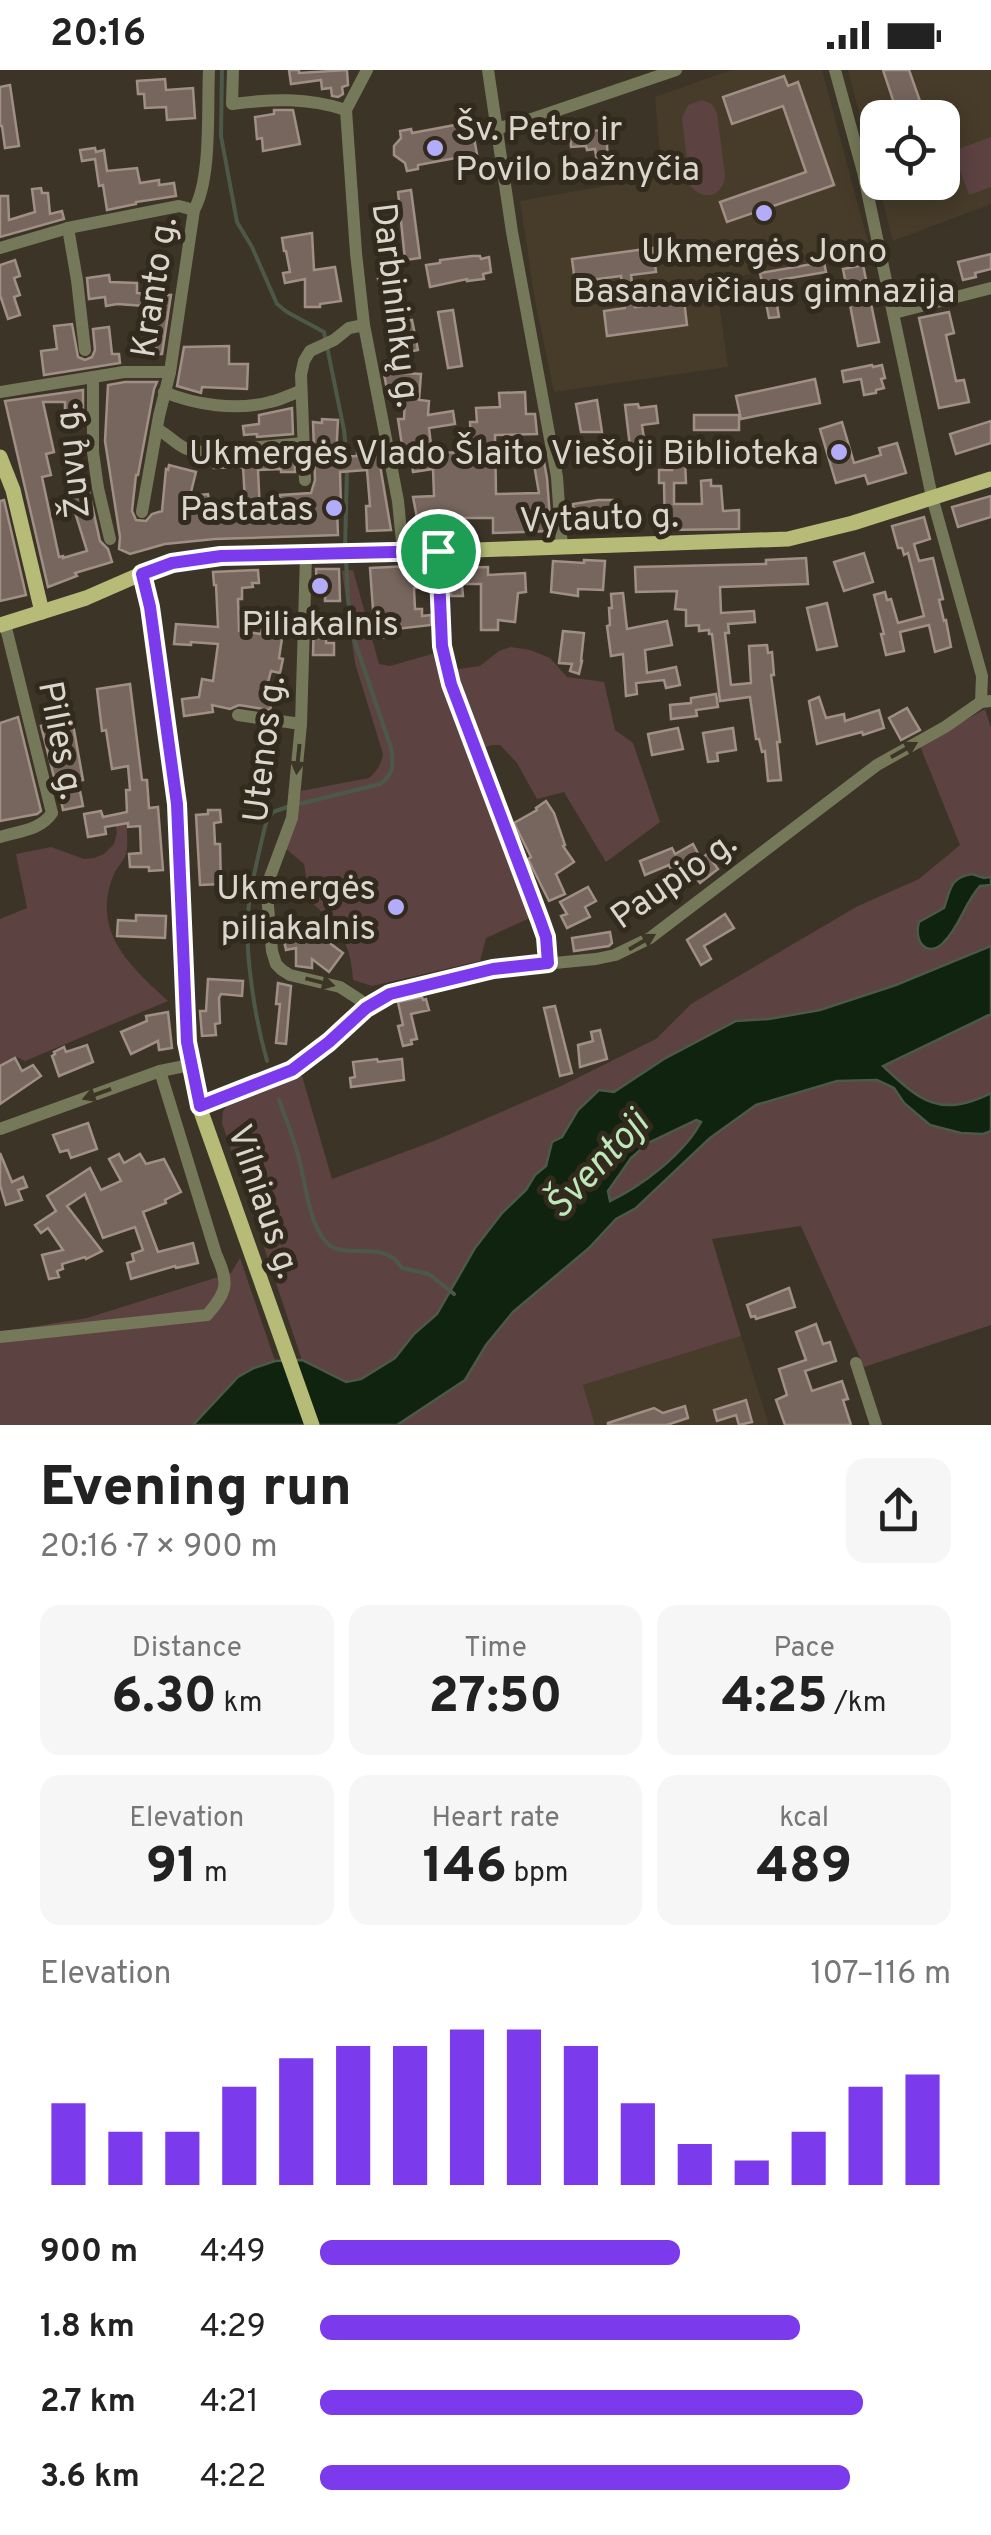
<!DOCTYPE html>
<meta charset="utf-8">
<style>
:root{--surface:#fff;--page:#f6f6f6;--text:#222;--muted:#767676;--accent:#7c3aed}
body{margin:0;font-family:Overpass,sans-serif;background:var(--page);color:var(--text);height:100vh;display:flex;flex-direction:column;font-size:38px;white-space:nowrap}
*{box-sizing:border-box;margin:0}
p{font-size:32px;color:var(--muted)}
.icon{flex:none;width:55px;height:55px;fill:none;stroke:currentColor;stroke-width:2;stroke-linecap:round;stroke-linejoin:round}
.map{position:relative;height:1355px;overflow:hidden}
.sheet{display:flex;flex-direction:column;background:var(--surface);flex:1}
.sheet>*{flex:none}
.tools{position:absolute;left:860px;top:30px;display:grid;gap:20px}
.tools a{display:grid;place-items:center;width:100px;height:100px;border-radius:20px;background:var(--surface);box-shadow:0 5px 25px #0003;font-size:50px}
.pin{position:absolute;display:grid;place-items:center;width:85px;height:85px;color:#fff;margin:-42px;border:5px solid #fff;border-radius:50%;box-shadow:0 2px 10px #0007}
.round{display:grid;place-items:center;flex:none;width:105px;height:105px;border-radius:20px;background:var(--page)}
.overview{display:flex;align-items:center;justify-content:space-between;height:170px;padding:0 40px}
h1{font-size:55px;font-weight:800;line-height:75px}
.stats{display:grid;grid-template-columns:repeat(3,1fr);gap:15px;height:170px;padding:10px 40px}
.stats div{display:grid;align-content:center;border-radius:20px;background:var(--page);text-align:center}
.stats b{font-size:50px;font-weight:800}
.stats small{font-size:28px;font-weight:400}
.stats p{font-size:28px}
.chart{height:280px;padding:20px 40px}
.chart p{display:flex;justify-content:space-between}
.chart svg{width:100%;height:180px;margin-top:10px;stroke:var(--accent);stroke-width:6}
ul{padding:0 40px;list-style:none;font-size:32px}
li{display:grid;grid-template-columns:160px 120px 1fr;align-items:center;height:75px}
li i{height:25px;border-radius:12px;background:var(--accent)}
.status{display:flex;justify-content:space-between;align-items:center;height:70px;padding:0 50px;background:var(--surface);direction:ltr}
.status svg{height:28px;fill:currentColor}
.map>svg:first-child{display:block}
</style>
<div class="status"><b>20:16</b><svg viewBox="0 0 49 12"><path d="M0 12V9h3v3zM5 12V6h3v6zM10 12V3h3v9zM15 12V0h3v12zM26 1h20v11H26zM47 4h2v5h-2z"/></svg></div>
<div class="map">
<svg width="991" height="1355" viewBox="0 0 991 1355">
<rect width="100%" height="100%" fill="#3c3427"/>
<g fill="#473c29">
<path d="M731 0H822L870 180 716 211 728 297 554 322 535 231 520 131 662 106 655 27Z"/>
<path d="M848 0H991V134L893 171 878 113 942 112V48H878L877 111Z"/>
<path d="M741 1266 769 1355H595L583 1315Z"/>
</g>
<g fill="#5d4242">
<path d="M702 30 712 34 717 43 725 106C723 127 702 132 690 115L682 48 688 35Z"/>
<path d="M991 67V117L969 125 953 81Z"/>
<path d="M353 500 379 594 390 596 439 582 444 601 480 596 499 581 511 577 530 580 550 588 567 607 604 612 615 660 633 673 660 752 606 792 564 722 537 729 517 693 500 675H492L471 682 532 847 486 868 480 891 372 916 353 910C351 871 338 856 310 831L304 794 285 778 301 721 369 708C377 701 381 695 383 684L355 593 342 501Z"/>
<path d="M985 639 991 658V807L985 808 972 805 950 816 944 838 937 843 942 875 970 827 980 815H991V876L896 915 820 940 769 949 736 951 664 989 614 1022 578 1040 562 1067 552 1072 546 1096 535 1105 526 1120 502 1143 475 1178 437 1244 414 1264 395 1288 361 1309 345 1312 302 1290 222 1053 223 1041 229 1033 302 1006 332 1109 434 1071 559 1017 656 969 691 934 858 836 919 809 960 775 920 676Z"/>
<path d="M122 742 126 745C126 756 129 773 126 784 124 791 117 797 114 804 90 861 130 896 168 931L25 991 17 987 0 995V849L27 838 16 784 51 777 84 789 94 788 104 784 114 774 117 763 114 746Z"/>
<path d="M991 944V1023C939 1048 921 1032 882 996Z"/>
<path d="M877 1010 894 1018 904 1033 983 1064 991 1061V1255L864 1297 801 1156 712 1169 741 1266 583 1315 595 1355H397L465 1310 486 1275 513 1242 589 1178 616 1149 636 1138 710 1068 756 1035 837 1011Z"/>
<path d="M696 1050 701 1051C683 1087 644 1113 610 1132L608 1122 632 1088 648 1073Z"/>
<path d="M240 1188 275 1291 254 1298 238 1307 193 1355H0V1262L87 1248 231 1203Z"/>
</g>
<g fill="#0f230f" stroke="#4c5948" stroke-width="2.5" fill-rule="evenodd">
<path d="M972 804 984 808 991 807V815L980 816C965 832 960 856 944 872 928 889 913 872 919 852L944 838C951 819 949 808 972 804Z"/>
<path d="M991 876V944L883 996C921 1032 940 1048 991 1023V1061L983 1064 961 1063 930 1055 904 1033 894 1018 877 1010 837 1011 756 1035 710 1068 636 1138 616 1149 589 1178 513 1242 486 1275 465 1310 397 1355H193L238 1307 254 1298 275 1291 302 1290 346 1312 361 1309 395 1288 414 1264 437 1244 475 1178 502 1143 526 1120 535 1105 546 1096 552 1072 562 1067 578 1040 599 1020 614 1022 664 989 736 951 769 949 820 940 896 915ZM696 1050 701 1052C684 1084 642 1116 610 1131L608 1121 631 1088 648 1073Z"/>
</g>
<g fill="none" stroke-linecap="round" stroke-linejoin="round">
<g stroke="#4c5948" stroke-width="4">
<path d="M222 0 221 66 237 152 252 177 277 234 287 242 324 262 344 360 347 390"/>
<path d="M345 480 347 399"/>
<path d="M299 734 380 714C394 704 394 694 391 678L354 569 348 528 346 489"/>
<path d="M267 991C255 949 243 876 249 834 253 805 260 777 267 749L273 742 290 736"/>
<path d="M279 1030C286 1049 294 1069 299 1089 306 1115 308 1149 325 1171 343 1193 384 1167 402 1198L429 1204 454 1224"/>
</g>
</g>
<g fill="#76665d" stroke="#a08f85" stroke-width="2.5">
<path d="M289 0H299V3L347 0 348 15 342 17 343 24 338 27 332 26 331 18 322 19 321 10 291 14Z"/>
<path d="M883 0H909L926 48H899Z"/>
<path d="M784 6 788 16 798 12 834 115 727 152 720 132 806 102 783 36 732 54 723 27Z"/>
<path d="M165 9 166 20 193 18 195 48 167 50 166 37 145 38 144 24H138L137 11Z"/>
<path d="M10 15 19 76 5 78 2 56H0V17Z"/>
<path d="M274 40H293L300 74 263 81 262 68 257 69 255 47 274 44Z"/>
<path d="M471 52 477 84 418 95V99L407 101 405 93 394 85V76L401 68 400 61 411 59 412 63Z"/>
<path d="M606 60 608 91 597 92 595 79 587 80 586 76 571 77 570 62Z"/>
<path d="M95 78 96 82 104 80 107 101 137 98 140 113 159 110V115L174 113 176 126 136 132V134L107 140 103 115 99 116 95 89 82 91 80 80Z"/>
<path d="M41 118 42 123H48L50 144 62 141 64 149 0 167V126H8L9 150 35 142 32 119Z"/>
<path d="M411 120 420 188 405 190 398 122Z"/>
<path d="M312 163 314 200 335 197 341 231 320 234V237H305V209L285 213 283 203 290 202 286 181H284L282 168Z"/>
<path d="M653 178 656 202 631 205 635 237 684 230 687 255 607 266 604 241 625 238 621 206 575 212 572 189Z"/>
<path d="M991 184V199L975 203 976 207 963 210 958 192Z"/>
<path d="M472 186H480L481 189 489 187 491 202 483 204 484 209 467 211V209L430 217 426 195 440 193V190Z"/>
<path d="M15 190 20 206 14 208 20 225 14 227 20 245 8 249 0 225V195Z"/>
<path d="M824 192 826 202 773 211 779 247 769 248 760 203Z"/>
<path d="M863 195 879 272 858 276 843 199Z"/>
<path d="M109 205 110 212 137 213V223L171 225 162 284H155L159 237 117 234 106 236 105 227 89 229 87 208Z"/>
<path d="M390 207 399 252 412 250 418 280 408 282 407 273 401 274 400 268 392 269 378 209Z"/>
<path d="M453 240 462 296 448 298 438 242Z"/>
<path d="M949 242 954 263 946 265 956 311 964 310 969 332 939 338 919 248Z"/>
<path d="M72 254 78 287 85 290 92 287 95 280 93 259 109 257 112 284H119L120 293 44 305 41 281 57 279 54 256Z"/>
<path d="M229 276V294H248L247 319 202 317 201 323 177 316 184 277Z"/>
<path d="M872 295 873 297 882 295 885 308 881 309 884 318 876 320V323L864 325 861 309 844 312 842 301Z"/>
<path d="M400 296 401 303 421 304 419 330 429 331 428 345 453 341 455 354 429 358 432 383 471 382 470 352H477L476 338 500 337 499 323 525 322 526 344H535L537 364 495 365 496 424 539 423 532 383 542 381 547 408 551 461 493 463V448H460V461L419 458 413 427 434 426 433 399 413 402 411 388 400 389 397 375H402L398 349H404L405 329 389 330 383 299Z"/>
<path d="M815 309 820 333 741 349 736 326Z"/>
<path d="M125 312H157L154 319 138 405H136L132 441 136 450 146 451 152 444 162 441 166 399 168 400 169 395 196 402 190 426 208 424 212 447 242 446 241 431H245L243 397 214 398V391L294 384 295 402H281V399L258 400 260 442 281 441 280 425 311 423 315 410 313 352 322 353V349L338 350 336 387 357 386V375L368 374V378L377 377 391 460 367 461 366 436H370L367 400 340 402 341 438H337L338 465 215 469 165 474 130 484 119 479 120 467 105 371 108 315Z"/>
<path d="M83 320V342H65V332H43L54 382 46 384 51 405 42 407 59 487 63 486V488L87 481 65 410V402L74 399 80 419 88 417 100 471 108 479 112 492 75 503 77 506 48 517 5 331Z"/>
<path d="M597 330 602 362H581L576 334Z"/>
<path d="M638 334 639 338 656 336 658 353 642 355 646 383 631 385 625 335Z"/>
<path d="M292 338 293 364 257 367V364L244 365 243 356 259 354V345Z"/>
<rect x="694" y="345" width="45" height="15"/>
<path d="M991 351V373L956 384 950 364Z"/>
<path d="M842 352 854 393 881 385 879 378 897 373 906 403 868 414 865 405 836 413 820 359Z"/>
<path d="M672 392H685L686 413H674V434H702L701 411 711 410V416H721L723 441 739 440V459L665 460 664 413H659V400H672Z"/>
<path d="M991 426V447L958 457 952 437Z"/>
<path d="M4 430 26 525 0 531V431Z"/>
<path d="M598 430H613V455L574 457 573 434Z"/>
<path d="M924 447 930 469 914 474 919 491 933 488 943 529 939 530 944 551 946 550 951 577 935 582 929 555 900 562 904 581 886 585 881 564H884L874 525 885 522 887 530 891 529 898 553 924 546 908 483 904 485 902 478H898L892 456Z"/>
<path d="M864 483 873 512 844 521 834 492Z"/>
<path d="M806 488 808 514 720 517 721 543 754 541 755 552 728 554 729 563H725L731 615 751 613 749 576 767 575 768 583 772 582 774 605H771L780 672H777L781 710 768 711 765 681 762 682 759 669H756L750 627 720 631 712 564H709V560L699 561V555L686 556V540L675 539 677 521 636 522 635 497 766 494V490Z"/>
<path d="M584 490 605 491 603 520 578 519V526L551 522 553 491 584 493Z"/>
<path d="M429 495V514H427V517L414 518 415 539H422V546L431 545V555L387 560 388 567 375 568 370 498Z"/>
<path d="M488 497V505L525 503 526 522 518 523 515 552 498 550V560H481V514H462L463 526H451L449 498Z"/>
<path d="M316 499H339L340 531H325V520H317Z"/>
<path d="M258 500 259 513H252L253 517 242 518V529H238L239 561 261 564 262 559 283 562 279 588 283 589 280 603 271 601 266 620 274 621 270 640 239 635 230 639 212 635 213 642 184 646 182 629 199 627 202 609 213 611 218 574 191 572V575L174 574 176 554 218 557 216 515H214L213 502Z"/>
<path d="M623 523 627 559 667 551 672 575 645 580 647 603 676 597 680 615 666 618 664 610 636 613 637 624 626 626 623 584 611 586 607 556 610 555 609 538H612L611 524Z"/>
<path d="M827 533 837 576 817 580 807 538Z"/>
<path d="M314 547H327L326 573H334V585H313Z"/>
<path d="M563 561 584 563 581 591H582L579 604 570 601 572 594 559 593Z"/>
<path d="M130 614 142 710H147L149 738 158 737 163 800 149 801V797H130L129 784 141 783 140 756 128 757V753L105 757 106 764 88 767 84 744 101 741 103 747 127 742 126 720H130L128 696 112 699 106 660 102 661 97 619Z"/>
<path d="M716 624 718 637 696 640 697 646 671 649 670 635 691 633V628Z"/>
<path d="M819 627 826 648 844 644 845 651 879 640 884 658 863 665 862 662 817 674 809 631Z"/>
<path d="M907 638 920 660 901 670 889 648Z"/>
<path d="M18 647 41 741 37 744 0 751V653Z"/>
<path d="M72 649 83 710 78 711 83 736 63 740 58 715H56L41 656Z"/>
<path d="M678 658 683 679 652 685 648 664Z"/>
<path d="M733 658 736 680 717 683 718 691 708 692 703 663Z"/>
<path d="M546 731 554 743 565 775 563 776 574 792 556 804 565 824 549 831 528 789 531 787 514 753 537 740 536 738Z"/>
<path d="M208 740H220L221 752 214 753 215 774H220L221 814 200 815 196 745 208 744Z"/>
<path d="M693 774 701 789 707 784 718 799 700 813 686 794 671 800 669 795 645 805 640 791 672 778 675 784Z"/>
<path d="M588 817 596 831 585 837 590 847 567 858 561 846 567 844 560 832Z"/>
<path d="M725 844 734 858 704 876 711 889 701 895 687 870Z"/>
<path d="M136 845 166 846 165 868 117 866 118 850 136 851Z"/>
<path d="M322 853H331V874L343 883 329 902 312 889V898L296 896V878L286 880 283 866 308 864 309 856H322Z"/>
<path d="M610 862 612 873 609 876 574 881 572 868Z"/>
<path d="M208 909 243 911 242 926 221 924 219 928 220 953 215 954 216 965 202 966 200 941H206Z"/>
<path d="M278 913 291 916 286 974 276 973 280 934H276Z"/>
<path d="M422 927 423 930 426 929 429 940 411 944 417 969 411 970 412 974 403 976 398 956 403 955 398 932Z"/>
<path d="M555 936 572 1003 560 1006 544 938Z"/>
<path d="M168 942 172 978 159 980 158 971 131 984 121 962 147 951 146 946Z"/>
<path d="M600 960 607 989 580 997 578 975 593 971 591 962Z"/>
<path d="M87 975 93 992 59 1006 52 986 55 984 54 982 64 977 66 982Z"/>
<path d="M15 988 22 1001 33 995 41 1006 0 1034V996Z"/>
<path d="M377 989 378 992 402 989 404 1010 351 1017 350 1008 355 1007 353 992Z"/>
<path d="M88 1053 97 1079 71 1088 68 1080 60 1082 53 1065Z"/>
<path d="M0 1083 12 1112 23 1107 27 1117 18 1120 22 1130 6 1135 0 1115Z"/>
<path d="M119 1084 124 1093 140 1084 146 1094 164 1089 181 1122 165 1130 166 1133 143 1142 158 1182 193 1173 198 1193 176 1198 175 1196 131 1209 127 1193 134 1191 132 1184 143 1180 135 1157 103 1168 85 1124 67 1136 102 1181 86 1189 85 1187 62 1194 63 1199 57 1201 59 1207 49 1209 42 1185 63 1180 48 1158 41 1163 35 1155 56 1141 47 1126 90 1098 101 1120 121 1111 109 1089Z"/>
<path d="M789 1218 795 1237 756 1249 755 1246 751 1247 747 1235Z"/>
<path d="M816 1254 823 1274 830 1272 836 1291 805 1301 812 1321 842 1311 848 1329 843 1330 851 1355H785L776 1330 787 1325 779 1299 806 1290 796 1262Z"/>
<path d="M746 1330 752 1352 739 1355 736 1345 717 1351 714 1340Z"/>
<path d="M685 1336 688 1348 667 1355H608V1353L654 1338 663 1343Z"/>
</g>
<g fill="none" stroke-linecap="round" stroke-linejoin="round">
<g stroke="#767959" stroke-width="12">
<path d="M233 0 232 34C272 29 307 27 346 40"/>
<path d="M367 0 346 40 356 183 364 255 398 431 403 482"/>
<path d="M488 0 512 162 557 407 562 478"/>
<path d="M835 0 863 102 932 427 982 606 981 632"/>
<path d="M498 58 520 53 676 0"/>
<path d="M68 158 77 210 85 280"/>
<path d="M0 178 68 158 179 136 194 140"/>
<path d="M894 243 991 218"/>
<path d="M93 307V382L98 418 110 469"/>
<path d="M0 322 124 302H170"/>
<path d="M164 322C196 335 236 341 270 332 281 330 291 324 301 321"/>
<path d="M157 359C177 370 177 380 203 382L303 373"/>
<path d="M305 410 301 305 304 291 310 281 334 270 349 258 364 255"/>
<path d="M142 442 159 346 170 302 194 140C212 108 207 38 209 0"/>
<path d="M438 481 442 576 451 614 540 850 545 867 548 893"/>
<path d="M306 486 301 654 292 748 270 807 267 825 272 881 276 894 282 900 290 905 340 917 360 930 366 938"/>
<path d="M238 645 301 654"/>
<path d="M0 767C19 761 41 760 52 743L5 554"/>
<path d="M199 1036 291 1000 329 972 366 938 390 924 493 899 596 889 615 885 650 868 877 695 945 657 981 632 991 631"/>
<path d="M0 1059 160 1001 190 995"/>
<path d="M0 1267 207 1245C228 1221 229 1213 216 1184L160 1001"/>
<path d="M856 1293 876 1355"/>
</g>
<g stroke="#b6bc77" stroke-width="15">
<path d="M0 387 13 420 42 542"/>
<path d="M142 504C153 538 154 575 159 610 166 665 177 721 180 777 185 864 179 950 199 1036L312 1355"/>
<path d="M0 555 86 528 157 497 188 489 221 486H306L788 469 853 453 991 409"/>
</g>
</g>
<defs><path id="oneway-solid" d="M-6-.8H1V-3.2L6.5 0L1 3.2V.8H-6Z" transform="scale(2.5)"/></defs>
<g fill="#3c3626">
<use href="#oneway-solid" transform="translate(904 680) rotate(-29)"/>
<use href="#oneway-solid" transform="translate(298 689) rotate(96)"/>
<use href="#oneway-solid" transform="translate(642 872) rotate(-30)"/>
<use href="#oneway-solid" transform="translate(320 912) rotate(14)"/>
<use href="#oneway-solid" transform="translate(97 1024) rotate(160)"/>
</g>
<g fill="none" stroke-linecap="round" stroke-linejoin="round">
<defs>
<path id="route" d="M438 481 442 576 451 614 540 850 546 867 548 893 493 899 390 924 366 938 329 972 292 1000 200 1036 187 972 177 734 150 537 142 504 172 493 221 486Z"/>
</defs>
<use href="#route" stroke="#fff" stroke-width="20"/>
<use href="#route" stroke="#7c3aed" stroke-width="12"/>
</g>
<g fill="#b3adf9" stroke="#322a1d" stroke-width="4">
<circle cx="435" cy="78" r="10"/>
<circle cx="764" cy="143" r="10"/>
<circle cx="839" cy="382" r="10"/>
<circle cx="334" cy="438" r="10"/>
<circle cx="320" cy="516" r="10"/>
<circle cx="396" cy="837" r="10"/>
</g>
<g text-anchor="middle" stroke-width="10" stroke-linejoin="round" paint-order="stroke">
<g font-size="35" fill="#dbd6cd" stroke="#322a1d" text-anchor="end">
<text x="455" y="70" text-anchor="start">Šv. Petro ir<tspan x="455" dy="40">Povilo bažnyčia</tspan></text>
<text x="764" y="192" text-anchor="middle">Ukmergės Jono<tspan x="764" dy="40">Basanavičiaus gimnazija</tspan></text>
<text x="819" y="394">Ukmergės Vlado Šlaito Viešoji Biblioteka</text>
<text x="314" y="450">Pastatas</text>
<text x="320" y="565" text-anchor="middle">Piliakalnis</text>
<text x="376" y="829">Ukmergės<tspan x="376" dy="40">piliakalnis</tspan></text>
</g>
<g font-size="35" fill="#dbd6cd" stroke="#322a1d">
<text transform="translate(153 217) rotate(-81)" y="12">Kranto g.</text>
<text transform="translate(397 235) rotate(83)" y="12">Darbininkų g.</text>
<text transform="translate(71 391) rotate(-96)" y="12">Žuvų g.</text>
<text transform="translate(599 447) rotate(-2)" y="12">Vytauto g.</text>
<text transform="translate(62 670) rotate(79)" y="12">Pilies g.</text>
<text transform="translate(263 679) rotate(-83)" y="12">Utenos g.</text>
<text transform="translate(673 809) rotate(-35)" y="12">Paupio g.</text>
<text transform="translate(265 1131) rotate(71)" y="12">Vilniaus g.</text>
</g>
<g font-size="38" font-style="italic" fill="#bde8ba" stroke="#322a1d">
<text transform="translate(596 1094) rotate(-47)" y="13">Šventoji</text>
</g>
</g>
</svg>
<div class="tools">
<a><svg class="icon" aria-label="locate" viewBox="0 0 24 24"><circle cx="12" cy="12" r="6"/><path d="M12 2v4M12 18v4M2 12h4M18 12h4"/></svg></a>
</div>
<div class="pin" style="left:438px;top:481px;background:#1e9e55"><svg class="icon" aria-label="arrive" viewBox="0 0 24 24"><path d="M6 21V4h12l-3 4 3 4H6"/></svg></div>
</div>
<section class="sheet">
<div class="overview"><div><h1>Evening run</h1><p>20:16 · 7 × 900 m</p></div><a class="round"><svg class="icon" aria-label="share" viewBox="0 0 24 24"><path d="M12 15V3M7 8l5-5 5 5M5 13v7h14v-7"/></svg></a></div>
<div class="stats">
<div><p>Distance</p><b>6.30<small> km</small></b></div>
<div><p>Time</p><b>27:50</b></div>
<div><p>Pace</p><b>4:25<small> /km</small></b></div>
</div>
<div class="stats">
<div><p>Elevation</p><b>91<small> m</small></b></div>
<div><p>Heart rate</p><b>146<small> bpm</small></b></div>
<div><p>kcal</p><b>489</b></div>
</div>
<div class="chart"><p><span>Elevation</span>107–116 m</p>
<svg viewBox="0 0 160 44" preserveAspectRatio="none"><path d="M5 44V24M15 44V31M25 44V31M35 44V20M45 44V13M55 44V10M65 44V10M75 44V6M85 44V6M95 44V10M105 44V24M115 44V34M125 44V38M135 44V31M145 44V20M155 44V17"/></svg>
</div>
<ul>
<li><b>900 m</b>4:49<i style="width:57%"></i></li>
<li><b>1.8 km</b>4:29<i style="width:76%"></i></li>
<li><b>2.7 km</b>4:21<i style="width:86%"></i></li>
<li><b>3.6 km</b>4:22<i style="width:84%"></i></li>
</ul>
</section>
